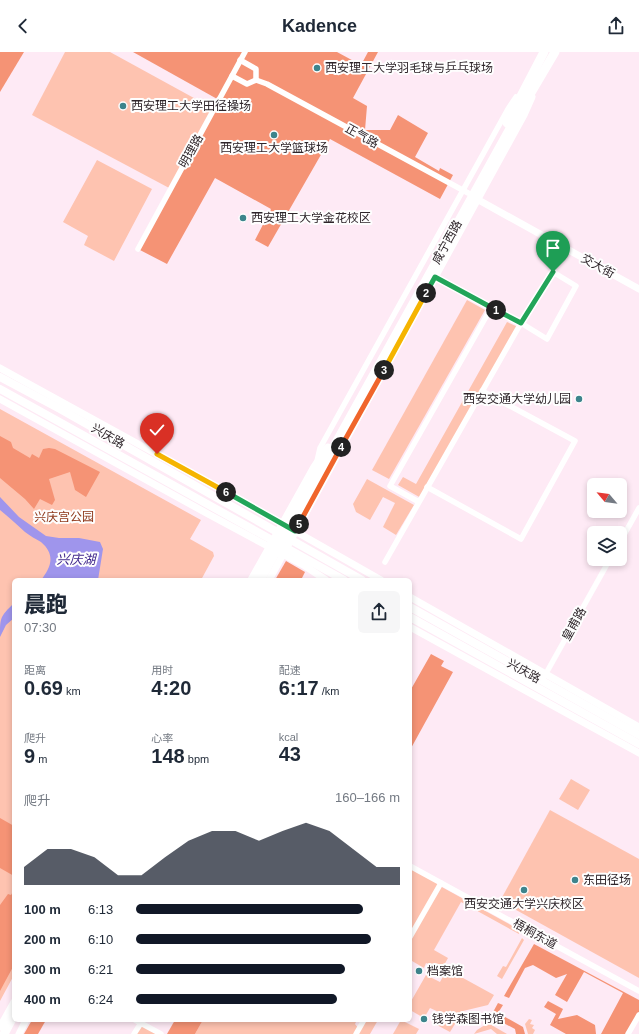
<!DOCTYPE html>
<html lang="zh">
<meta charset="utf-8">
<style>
:root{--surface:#fff;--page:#f6f6f7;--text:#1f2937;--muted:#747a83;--accent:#111827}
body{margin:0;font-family:Arial,"Noto Sans SC",sans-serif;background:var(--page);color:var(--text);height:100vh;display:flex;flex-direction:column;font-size:15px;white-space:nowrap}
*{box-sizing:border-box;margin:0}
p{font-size:13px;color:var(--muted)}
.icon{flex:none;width:22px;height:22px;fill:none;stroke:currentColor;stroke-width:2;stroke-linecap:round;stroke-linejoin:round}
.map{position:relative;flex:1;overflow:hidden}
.side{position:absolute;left:12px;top:526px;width:400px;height:444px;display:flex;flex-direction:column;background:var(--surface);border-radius:6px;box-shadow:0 2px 6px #0003}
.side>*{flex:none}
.needle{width:26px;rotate:299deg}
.controls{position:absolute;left:587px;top:426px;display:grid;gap:8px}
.controls a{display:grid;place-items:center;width:40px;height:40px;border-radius:6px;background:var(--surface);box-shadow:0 2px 6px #0003;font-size:20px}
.pin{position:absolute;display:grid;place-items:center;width:34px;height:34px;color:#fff;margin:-41px -17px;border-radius:50% 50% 50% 0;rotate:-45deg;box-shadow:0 0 4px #0007}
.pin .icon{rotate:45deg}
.km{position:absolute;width:20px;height:20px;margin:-10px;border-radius:50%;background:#222;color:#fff;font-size:11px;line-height:20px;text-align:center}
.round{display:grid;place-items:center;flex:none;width:42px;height:42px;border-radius:6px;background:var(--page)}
.overview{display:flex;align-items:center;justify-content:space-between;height:68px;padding:0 12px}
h1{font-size:22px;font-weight:800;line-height:30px}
.figures{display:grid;grid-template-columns:repeat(3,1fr);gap:6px;height:68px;padding:4px 12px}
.figures div{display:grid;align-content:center}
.figures b{font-size:20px;font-weight:800}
.figures small{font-size:11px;font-weight:400}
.figures p{font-size:11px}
.chart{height:112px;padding:8px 12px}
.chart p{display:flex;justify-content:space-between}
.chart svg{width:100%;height:72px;margin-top:4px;fill:var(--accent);opacity:.7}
ul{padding:0 12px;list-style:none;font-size:13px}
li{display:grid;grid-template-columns:64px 48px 1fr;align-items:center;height:30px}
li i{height:10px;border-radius:5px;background:var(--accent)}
header{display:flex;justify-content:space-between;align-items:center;height:52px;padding:0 12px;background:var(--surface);font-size:18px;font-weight:800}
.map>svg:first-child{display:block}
</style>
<header><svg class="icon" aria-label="back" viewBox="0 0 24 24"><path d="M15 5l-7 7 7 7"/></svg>Kadence<svg class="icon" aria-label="share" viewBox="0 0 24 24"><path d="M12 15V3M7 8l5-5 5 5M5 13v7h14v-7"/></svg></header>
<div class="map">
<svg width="639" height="982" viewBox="0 0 639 982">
<rect width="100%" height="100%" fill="#feeaf5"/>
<g fill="#fec3b0">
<path d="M65 0H110L214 57 171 137 32 63Z"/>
<path d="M97 108 152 137 114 209 84 193 88 184 63 170Z"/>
<path d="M467 248 485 258 389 427 372 418Z"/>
<path d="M507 270 518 275 421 446 398 433 403 425 416 432Z"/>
<path d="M0 357 201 468 190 487 213 500 214 504 201 528H14V923L0 949Z"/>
<path d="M367 427 414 453 396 483 383 475 395 451 383 445 370 468 356 460 353 452Z"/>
<path d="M571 727 590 738 578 758 559 747Z"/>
<path d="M550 758 639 807V926L500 849Z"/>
<path d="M410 814 441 831 440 834 520 878 519 882 461 850 434 898 448 906 443 915 494 943 488 953 463 959 450 980 435 972 441 961 430 956 424 966 410 958V951L426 923 440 930 445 921 426 911 424 916 412 909 410 912Z"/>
<path d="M522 886 524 888 502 927 497 924 503 914 506 915Z"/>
<path d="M529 967 532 968 530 972 534 973 532 976 535 978 533 982H528L525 972Z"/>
<path d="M203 968H357L355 972 359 977 364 968H378L370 982H195Z"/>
<path d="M401 968 419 977 416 982H393Z"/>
<path d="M141 971 160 982H134Z"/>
<path d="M488 971 507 982H497L491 977 474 982 477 978Z"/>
</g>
<g fill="#f59375">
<path d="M0 0H24L0 40Z"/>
<path d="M133 0H246L219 48Z"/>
<path d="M247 0H337L361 13 368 0H378L353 46 367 54 365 78H390L398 63 428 81 415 105 439 119 440 116 453 123 440 147 330 87 268 195 255 188 271 157 215 126 167 212 138 197Z"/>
<path d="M0 384 11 390 13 396 30 406 32 402 39 406 43 397 49 396 55 397 100 420 86 445 75 438 70 420 49 427 55 448 52 453 40 447 34 457 25 447 0 426Z"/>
<path d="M286 509 305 520 301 528H275Z"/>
<path d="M431 602 444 609 441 614 453 620 410 698V639Z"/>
<path d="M0 766 14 774V824L0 816Z"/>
<path d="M14 838V913L0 939V853L8 842 11 843Z"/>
<path d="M534 892 639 948V963L628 982H601L623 941 584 920 567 950 555 943 567 922 556 926 533 913 525 916 509 946 504 944Z"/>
<path d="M548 949 563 957 558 967 577 963 595 973 596 982H566L550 973 556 962 544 955Z"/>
<path d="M498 951 503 953 498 961 523 975 525 982H516L515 977 494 966 492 962Z"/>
<path d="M32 968H46L38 982H24Z"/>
<path d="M175 968H203L195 982H167Z"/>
</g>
<g fill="#9f95ec">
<path d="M0 445 19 465 46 484 59 486H79L100 490 103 497 98 528H41C51 515 56 503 41 490 36 487 30 484 25 480 17 473 9 465 0 458Z"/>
<path d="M14 551V566L6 573 0 585C0 565 0 565 14 551Z"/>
</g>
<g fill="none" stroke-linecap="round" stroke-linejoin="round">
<g stroke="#fff" stroke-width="5.5">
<path d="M232 24 247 32 256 28V17L240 8"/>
<path d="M256 28 267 32 468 141"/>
<path d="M138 197 245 0"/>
<path d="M435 225 491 256"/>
<path d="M317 409 320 396 508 57 516 45"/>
<path d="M427 435 521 487 575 389 482 339"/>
<path d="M620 490 639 456"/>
<path d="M385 510 521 271 547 287 576 234 553 220 521 271 491 256 390 434 419 450"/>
<path d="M544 625 610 507"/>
<path d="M410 814 639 939"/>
<path d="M410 885 441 831"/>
<path d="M135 968 161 982"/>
<path d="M134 982 141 971"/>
<path d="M356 982 364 968"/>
<path d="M628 982 639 963"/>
</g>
<g stroke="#fff" stroke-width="7">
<path d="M475 146 639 237"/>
<path d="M0 316 251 454 381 528"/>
<path d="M0 347 208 462 305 514 326 528"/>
<path d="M269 528 524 63 532 45"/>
<path d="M410 545 639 675"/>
<path d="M410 575 639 701"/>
<path d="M0 975 14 950"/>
<path d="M19 982 26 968"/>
</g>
<g stroke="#fff" stroke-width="8">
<path d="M0 325 60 357 362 528"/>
<path d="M0 337 344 528"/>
<path d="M410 555 639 683"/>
<path d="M410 565 639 692"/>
</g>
<g stroke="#fff" stroke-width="9">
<path d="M507 71 544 0"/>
<path d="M252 528 315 415 328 396"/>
<path d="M260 528 512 73 555 0"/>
<path d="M4 982 14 963"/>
</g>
</g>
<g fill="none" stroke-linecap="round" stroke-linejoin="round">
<defs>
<path id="split-1" d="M496 258 521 271 553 220"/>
<path id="split-2" d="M426 241 435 225 496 258"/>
<path id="split-3" d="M384 318 426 241"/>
<path id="split-4" d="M341 395 384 318"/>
<path id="split-5" d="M299 472 341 395"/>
<path id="split-6" d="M226 440 295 479 299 472"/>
<path id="split-7" d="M157 402 226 440"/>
</defs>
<use href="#split-1" stroke="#fff" stroke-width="8"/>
<use href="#split-2" stroke="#fff" stroke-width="8"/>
<use href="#split-3" stroke="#fff" stroke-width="8"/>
<use href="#split-4" stroke="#fff" stroke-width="8"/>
<use href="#split-5" stroke="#fff" stroke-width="8"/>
<use href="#split-6" stroke="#fff" stroke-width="8"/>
<use href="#split-7" stroke="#fff" stroke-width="8"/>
<use href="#split-1" stroke="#22a559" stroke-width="5"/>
<use href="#split-2" stroke="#22a559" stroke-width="5"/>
<use href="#split-3" stroke="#f5b400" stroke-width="5"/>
<use href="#split-4" stroke="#f0652b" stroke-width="5"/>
<use href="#split-5" stroke="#f0652b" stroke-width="5"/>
<use href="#split-6" stroke="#22a559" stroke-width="5"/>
<use href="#split-7" stroke="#f5b400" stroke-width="5"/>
</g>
<g fill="#3d848c" stroke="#fefefe" stroke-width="1.5">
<circle cx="317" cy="16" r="4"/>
<circle cx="123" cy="54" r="4"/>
<circle cx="274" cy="83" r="4"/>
<circle cx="243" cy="166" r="4"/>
<circle cx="579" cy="347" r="4"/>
<circle cx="575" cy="828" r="4"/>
<circle cx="524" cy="838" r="4"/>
<circle cx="419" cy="919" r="4"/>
<circle cx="424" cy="967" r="4"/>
</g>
<g text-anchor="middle" stroke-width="4" stroke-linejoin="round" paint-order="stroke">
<g font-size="12" fill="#2e252a" stroke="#fefefe" text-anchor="start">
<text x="325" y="20">西安理工大学羽毛球与乒乓球场</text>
<text x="131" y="58">西安理工大学田径操场</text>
<text x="274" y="100" text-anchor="middle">西安理工大学篮球场</text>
<text x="251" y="170">西安理工大学金花校区</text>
<text x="571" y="351" text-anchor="end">西安交通大学幼儿园</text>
<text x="583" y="832">东田径场</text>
<text x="524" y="856" text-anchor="middle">西安交通大学兴庆校区</text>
<text x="427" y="923">档案馆</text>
<text x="432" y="971">钱学森图书馆</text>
</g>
<g font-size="12" fill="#2e252a" stroke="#fefefe">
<text transform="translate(362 84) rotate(29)" y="4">正气路</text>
<text transform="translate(191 99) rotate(-61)" y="4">明理路</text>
<text transform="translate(447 190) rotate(-61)" y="4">咸宁西路</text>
<text transform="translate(598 214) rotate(29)" y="4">交大街</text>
<text transform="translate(108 384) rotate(30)" y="4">兴庆路</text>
<text transform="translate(574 572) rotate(-61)" y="4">皇甫路</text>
<text transform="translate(524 619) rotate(29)" y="4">兴庆路</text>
<text transform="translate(535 882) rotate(29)" y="4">梧桐东道</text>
</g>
<g font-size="12" fill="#8e381b" stroke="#fefefe">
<text x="64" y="469">兴庆宫公园</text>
</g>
<g font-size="13" font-style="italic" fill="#41288c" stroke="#fefefe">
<text x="76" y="512">兴庆湖</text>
</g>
</g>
</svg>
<div class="controls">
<a><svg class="needle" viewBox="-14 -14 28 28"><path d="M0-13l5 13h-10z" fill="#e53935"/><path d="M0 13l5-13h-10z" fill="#747a83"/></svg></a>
<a><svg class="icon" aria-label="layers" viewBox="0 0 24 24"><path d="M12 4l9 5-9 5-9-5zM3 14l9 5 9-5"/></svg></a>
</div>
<div class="pin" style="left:553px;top:220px;background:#1e9e55"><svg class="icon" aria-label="arrive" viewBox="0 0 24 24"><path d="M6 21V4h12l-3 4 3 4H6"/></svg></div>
<div class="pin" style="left:157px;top:402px;background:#d93025"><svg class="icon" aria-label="check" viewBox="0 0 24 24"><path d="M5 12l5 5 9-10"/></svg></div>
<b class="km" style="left:496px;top:258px">1</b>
<b class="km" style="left:426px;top:241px">2</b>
<b class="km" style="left:384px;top:318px">3</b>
<b class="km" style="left:341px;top:395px">4</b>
<b class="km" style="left:299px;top:472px">5</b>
<b class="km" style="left:226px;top:440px">6</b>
<section class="side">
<div class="overview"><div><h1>晨跑</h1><p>07:30</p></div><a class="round"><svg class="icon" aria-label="share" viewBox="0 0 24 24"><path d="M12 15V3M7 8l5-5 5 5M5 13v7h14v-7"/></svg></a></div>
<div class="figures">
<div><p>距离</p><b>0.69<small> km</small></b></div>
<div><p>用时</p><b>4:20</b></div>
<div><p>配速</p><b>6:17<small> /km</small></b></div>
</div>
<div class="figures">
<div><p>爬升</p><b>9<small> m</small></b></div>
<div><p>心率</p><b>148<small> bpm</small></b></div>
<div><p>kcal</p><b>43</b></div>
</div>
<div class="chart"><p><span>爬升</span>160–166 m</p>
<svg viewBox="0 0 160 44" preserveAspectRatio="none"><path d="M0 44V33L10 22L20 22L30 27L40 38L50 38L60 27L70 17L80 11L90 11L100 17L110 11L120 6L130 11L140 22L150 33L160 33V44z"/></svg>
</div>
<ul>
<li><b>100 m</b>6:13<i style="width:86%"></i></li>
<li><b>200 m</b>6:10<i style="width:89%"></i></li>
<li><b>300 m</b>6:21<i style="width:79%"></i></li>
<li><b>400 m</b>6:24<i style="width:76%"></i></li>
</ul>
</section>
</div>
